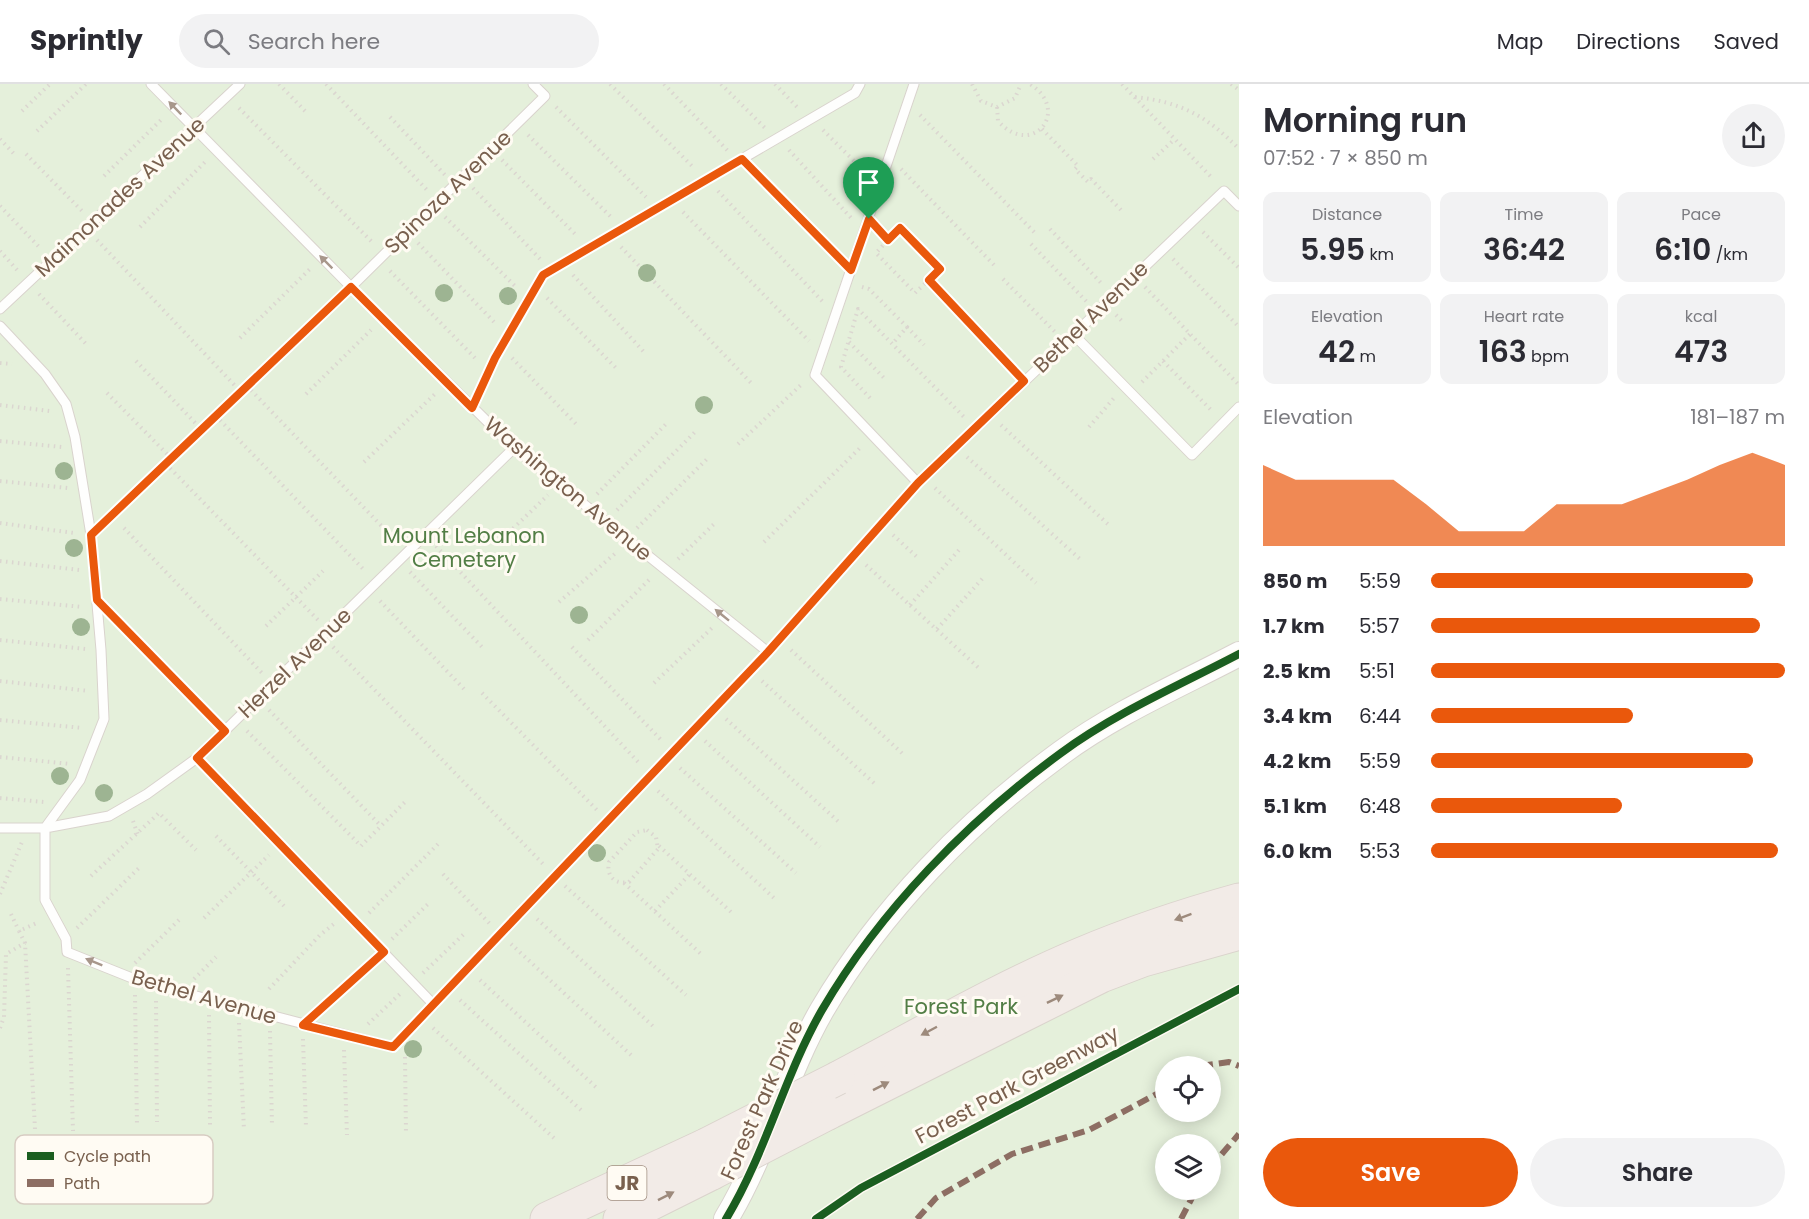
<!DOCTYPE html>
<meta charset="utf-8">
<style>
:root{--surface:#fff;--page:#f2f2f3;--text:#2b2b33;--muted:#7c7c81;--line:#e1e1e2;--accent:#ea580c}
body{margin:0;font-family:Poppins,sans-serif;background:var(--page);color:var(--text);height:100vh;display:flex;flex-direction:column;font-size:22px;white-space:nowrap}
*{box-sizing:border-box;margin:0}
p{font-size:20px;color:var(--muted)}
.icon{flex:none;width:33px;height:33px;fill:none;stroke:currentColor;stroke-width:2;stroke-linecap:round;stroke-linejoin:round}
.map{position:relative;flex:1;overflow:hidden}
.drawer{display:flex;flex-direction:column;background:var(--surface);width:570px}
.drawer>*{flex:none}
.buttons{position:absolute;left:1155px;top:972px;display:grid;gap:12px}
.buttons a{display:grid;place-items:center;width:66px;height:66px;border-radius:50%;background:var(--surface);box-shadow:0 3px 15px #0003;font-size:30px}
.pin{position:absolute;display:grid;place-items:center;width:51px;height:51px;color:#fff;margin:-62px -26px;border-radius:50% 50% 50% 0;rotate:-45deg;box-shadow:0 0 6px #0007}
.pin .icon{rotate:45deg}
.round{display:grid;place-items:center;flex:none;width:63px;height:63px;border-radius:32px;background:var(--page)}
.headline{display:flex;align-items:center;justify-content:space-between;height:102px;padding:0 24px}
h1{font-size:33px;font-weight:600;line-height:45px}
.stats{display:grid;grid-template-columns:repeat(3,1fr);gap:9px;height:102px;padding:6px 24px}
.stats div{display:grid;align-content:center;border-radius:12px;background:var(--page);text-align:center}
.stats b{font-size:30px;font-weight:600}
.stats small{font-size:16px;font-weight:400}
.stats p{font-size:16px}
.chart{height:168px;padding:12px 24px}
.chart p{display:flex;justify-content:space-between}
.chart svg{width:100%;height:108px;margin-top:6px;fill:var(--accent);opacity:.7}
.action{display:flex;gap:12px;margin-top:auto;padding:12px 24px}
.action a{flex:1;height:69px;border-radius:36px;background:var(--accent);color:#fff;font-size:24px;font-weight:600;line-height:69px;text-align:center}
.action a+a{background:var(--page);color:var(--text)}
ul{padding:0 24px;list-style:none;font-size:20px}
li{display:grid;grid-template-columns:96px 72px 1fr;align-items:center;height:45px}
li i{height:15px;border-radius:8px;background:var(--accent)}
header{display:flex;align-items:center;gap:36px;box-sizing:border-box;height:84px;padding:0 30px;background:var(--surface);border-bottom:2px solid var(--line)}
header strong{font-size:28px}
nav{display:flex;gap:33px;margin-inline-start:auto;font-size:21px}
.search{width:420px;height:54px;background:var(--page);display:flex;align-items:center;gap:15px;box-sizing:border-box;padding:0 21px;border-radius:33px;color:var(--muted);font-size:22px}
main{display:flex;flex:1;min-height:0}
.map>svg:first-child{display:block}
</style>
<header>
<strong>Sprintly</strong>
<div class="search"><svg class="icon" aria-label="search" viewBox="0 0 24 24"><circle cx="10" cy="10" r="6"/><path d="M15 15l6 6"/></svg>Search here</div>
<nav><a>Map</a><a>Directions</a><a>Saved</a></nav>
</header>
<main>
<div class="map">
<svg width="1239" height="1135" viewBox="0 0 1239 1135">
<rect width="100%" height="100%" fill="#f9f6f0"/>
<path fill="#e5f0db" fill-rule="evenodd" d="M0 0H1239V1135H0ZM1166 982H1210V1028H1166ZM1166 1060H1210V1106H1166Z"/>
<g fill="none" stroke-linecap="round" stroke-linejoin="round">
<defs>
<g id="service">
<path d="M151 0 351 203 514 364 768 568"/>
<path d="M914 0 815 291 918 399"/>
<path d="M351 203 545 12 533 0"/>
<path d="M0 225 240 0"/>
<path d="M0 242 45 290 66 320 75 353 91 451 101 566 104 635 80 696 45 744H0"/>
<path d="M1073 250 1192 371 1239 323"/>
<path d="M472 324 495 274 543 191 855 9 860 0"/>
<path d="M514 364 197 674 147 710 109 732 45 744V816L66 855 67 868 142 898 393 963 768 568 918 399 1224 107 1239 122"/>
<path d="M197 674 434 921"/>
</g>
<path id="tertiary" d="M726 1135C766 1069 784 992 822 926 881 825 968 737 1061 669 1115 629 1180 601 1239 570"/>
<g id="motorway">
<path d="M838 994C918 952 996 906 1079 871 1131 849 1185 831 1239 816"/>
<path d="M828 1029 1101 892 1143 876 1239 849"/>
<path d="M547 1135 706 1061"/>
<path d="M620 1135 712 1089"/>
</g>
</defs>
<use href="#service" stroke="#d9d3cd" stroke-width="11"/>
<use href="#tertiary" stroke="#d9d3cd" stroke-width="26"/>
<use href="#motorway" stroke="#dad3cc" stroke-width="35"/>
<g stroke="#dbd6d0" stroke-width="4" stroke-dasharray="1.5 4.5" stroke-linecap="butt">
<path d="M279 0 305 27"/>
<path d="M326 0 427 106"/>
<path d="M610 0 694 84"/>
<path d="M664 0 728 67"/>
<path d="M721 0 765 44"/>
<path d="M775 0 797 23"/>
<path d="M972 0 981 17 997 23 1015 14 1021 0"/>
<path d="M1122 0 1213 95"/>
<path d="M1231 0 1239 6"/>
<path d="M1135 13C1181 18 1207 32 1239 65"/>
<path d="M556 23 646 113"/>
<path d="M997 23 998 37C1032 75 1072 27 1030 0"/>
<path d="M239 24 373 159"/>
<path d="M22 27 50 0"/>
<path d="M920 31 1035 149"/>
<path d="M390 33 445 91"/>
<path d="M1042 45 1078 82 1075 85 1088 98 1091 95 1121 126"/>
<path d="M823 46 866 89"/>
<path d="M37 47 86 0"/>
<path d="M528 51 612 134"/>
<path d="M0 55 16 72"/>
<path d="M789 66 853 136"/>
<path d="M26 70 82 127"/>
<path d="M1153 75 1175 55"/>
<path d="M502 76 577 152"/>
<path d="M901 85 996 183"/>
<path d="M753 86 838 173"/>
<path d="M104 92 163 34"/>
<path d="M473 104 540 175"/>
<path d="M718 107 824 219"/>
<path d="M0 122 41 165"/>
<path d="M683 128 809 257"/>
<path d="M445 133 517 204"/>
<path d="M140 143 205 78"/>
<path d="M1050 145 1103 201"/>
<path d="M879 147 888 156 900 144 940 185 915 209 876 169 888 156"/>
<path d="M1203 148 1239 184"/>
<path d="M97 156 241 308"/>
<path d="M418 159 496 240"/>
<path d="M1031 160 1087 218"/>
<path d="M621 163 753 301"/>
<path d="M0 167 18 187"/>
<path d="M1173 175 1239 243"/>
<path d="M390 187 477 276"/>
<path d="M573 191 644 268"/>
<path d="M1003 195 1055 248"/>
<path d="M929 196 1015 287"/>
<path d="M862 203 869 205 907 243 892 260"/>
<path d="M1145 203 1239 301"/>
<path d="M39 210 88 262"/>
<path d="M547 214 617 285"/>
<path d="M1116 231 1124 239"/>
<path d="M907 243 924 261"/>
<path d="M240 254 312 183"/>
<path d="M849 258 886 296"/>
<path d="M512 274 578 342"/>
<path d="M136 277 202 346"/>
<path d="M1163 277 1213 328"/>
<path d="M0 279 12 280"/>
<path d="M1142 298 1190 250"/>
<path d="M247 302 396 457"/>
<path d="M107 309 171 374"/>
<path d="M306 310 371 246"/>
<path d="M870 314 841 283 858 225 964 333"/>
<path d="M0 321 50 327"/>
<path d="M216 332 365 487"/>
<path d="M1001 341 1111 443"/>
<path d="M1089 343 1114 314"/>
<path d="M0 357 62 363"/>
<path d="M738 360 803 299"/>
<path d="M967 373 1081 476"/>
<path d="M364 378 436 309"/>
<path d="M166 380 318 536"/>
<path d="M0 397 68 404"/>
<path d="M935 404 1036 499"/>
<path d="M597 410 668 338"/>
<path d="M617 426 695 348"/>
<path d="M0 439 74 449"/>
<path d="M104 439 339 214"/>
<path d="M124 444 262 589"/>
<path d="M637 444 707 375"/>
<path d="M893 451 917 473"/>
<path d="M500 457 548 411"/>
<path d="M764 458 861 363"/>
<path d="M436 462 640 680"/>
<path d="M678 475 714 440"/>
<path d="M0 477 80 486"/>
<path d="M866 481 981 586"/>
<path d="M410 488 483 564"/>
<path d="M0 515 83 523"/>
<path d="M380 517 465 606"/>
<path d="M559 518 618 467"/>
<path d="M910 521 959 466"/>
<path d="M114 533 213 635"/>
<path d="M266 542 323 487"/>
<path d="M937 545 983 494"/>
<path d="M0 556 86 565"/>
<path d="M588 556 651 494"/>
<path d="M333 563 545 782"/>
<path d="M572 563 663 658"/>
<path d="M791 566 904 671"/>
<path d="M0 597 89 607"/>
<path d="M762 597 876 701"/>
<path d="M654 599 712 544"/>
<path d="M482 609 597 726"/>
<path d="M269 626 381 742"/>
<path d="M726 635 841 740"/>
<path d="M0 636 83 644"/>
<path d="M247 647 361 762 405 718"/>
<path d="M705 657 820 763"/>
<path d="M0 673 71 680"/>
<path d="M680 684 796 789"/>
<path d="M658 707 774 814"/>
<path d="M0 714 44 718"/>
<path d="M133 737 138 751"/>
<path d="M647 746 656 753 658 765 629 798C615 801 606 792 609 778L637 748Z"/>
<path d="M216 752 286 824"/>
<path d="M659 762 731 828"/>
<path d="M443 790 490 840"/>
<path d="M91 792 159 729 196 766"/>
<path d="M624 799 701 870"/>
<path d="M565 802 686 911"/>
<path d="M0 810 22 758"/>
<path d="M655 827 690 790"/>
<path d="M369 829 438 760"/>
<path d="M11 830 19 847"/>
<path d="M204 834 269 771"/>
<path d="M537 835 655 944"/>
<path d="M77 844 140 783"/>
<path d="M392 855 428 820"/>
<path d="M511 860 631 971"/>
<path d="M135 879 180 835"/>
<path d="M68 884 73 1047"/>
<path d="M423 889 464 850"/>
<path d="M194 895 216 873"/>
<path d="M480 896 599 1006"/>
<path d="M269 905 320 851 335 839"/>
<path d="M135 911 137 1042"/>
<path d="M460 916 581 1026"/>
<path d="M156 917 157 1038"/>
<path d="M318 928 373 879"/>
<path d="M209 931 210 1041"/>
<path d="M239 939 244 1046"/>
<path d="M368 940 402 908"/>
<path d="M0 944 4 933 6 870 25 859"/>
<path d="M433 944 555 1055"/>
<path d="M270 947 272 1042"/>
<path d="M303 955 306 1043"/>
<path d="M344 966 347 1051"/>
<path d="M405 973 406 1050"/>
<path d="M35 1045 25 859 19 847 39 838"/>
</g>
<use href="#service" stroke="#fefefd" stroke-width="9"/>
<use href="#tertiary" stroke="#fefefd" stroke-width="24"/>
<use href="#motorway" stroke="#f2ebe7" stroke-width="33"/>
<defs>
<g id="motorway-bridge">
<path d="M706 1061 838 994"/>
<path d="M712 1089 828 1029"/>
</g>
</defs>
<use href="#motorway-bridge" stroke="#dad3cc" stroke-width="35" stroke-linecap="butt"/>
<use href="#motorway-bridge" stroke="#f2ebe7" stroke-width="33"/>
<g stroke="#8d6e63" stroke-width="6" stroke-dasharray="12 6" stroke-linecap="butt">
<path d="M1201 982 1229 978 1239 982"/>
<path d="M1210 1084 1239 1050"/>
<path d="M917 1135 936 1114 1012 1070 1089 1046 1166 1005"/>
<path d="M1181 1135 1196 1106"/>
</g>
<defs>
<g id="cycleway">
<path d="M726 1135C766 1069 784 992 822 926 881 825 968 737 1061 669 1115 629 1180 601 1239 570"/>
<path d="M816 1135 861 1104 1239 905"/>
</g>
</defs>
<use href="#cycleway" stroke="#fffbf3" stroke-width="11"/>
<use href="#cycleway" stroke="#1b5e20" stroke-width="8"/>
</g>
<g fill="#9db492">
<circle cx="647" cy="189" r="9"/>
<circle cx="444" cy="209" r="9"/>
<circle cx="508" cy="212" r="9"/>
<circle cx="704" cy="321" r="9"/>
<circle cx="64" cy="387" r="9"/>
<circle cx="74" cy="464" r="9"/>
<circle cx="579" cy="531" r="9"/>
<circle cx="81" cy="543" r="9"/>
<circle cx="60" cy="692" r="9"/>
<circle cx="104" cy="709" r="9"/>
<circle cx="597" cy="769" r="9"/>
<circle cx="413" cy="965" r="9"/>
</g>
<defs><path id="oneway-solid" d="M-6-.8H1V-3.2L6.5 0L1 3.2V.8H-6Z" transform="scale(1.5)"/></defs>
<g fill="#a8978b">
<use href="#oneway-solid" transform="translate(175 24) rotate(-134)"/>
<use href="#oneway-solid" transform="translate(326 178) rotate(-135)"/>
<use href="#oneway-solid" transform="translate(722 531) rotate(-141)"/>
<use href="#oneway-solid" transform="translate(94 878) rotate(-158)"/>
</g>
<g fill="#9d8a7c">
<use href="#oneway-solid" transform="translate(1183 833) rotate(160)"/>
<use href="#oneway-solid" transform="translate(1055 915) rotate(-26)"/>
<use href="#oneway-solid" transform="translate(929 947) rotate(152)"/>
<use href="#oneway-solid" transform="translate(881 1002) rotate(-27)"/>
<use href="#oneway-solid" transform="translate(666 1112) rotate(-27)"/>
</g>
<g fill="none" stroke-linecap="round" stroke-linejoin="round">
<defs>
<path id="route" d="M742 75 851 186 869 135 888 156 900 144 940 185 929 196 1024 297 918 399 768 568 393 963 303 941 384 868 197 674 225 647 97 516 91 451 351 203 472 324 495 274 543 191Z"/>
</defs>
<use href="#route" stroke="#fff" stroke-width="12"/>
<use href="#route" stroke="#ea580c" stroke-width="8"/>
</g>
<g text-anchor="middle" stroke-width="6" stroke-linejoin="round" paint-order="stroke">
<rect fill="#fffbf3" stroke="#a18e80" stroke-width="1.5" x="607.5" y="1082" width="39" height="34" rx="4.5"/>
<g font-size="20" font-weight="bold" fill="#79604e">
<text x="627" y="1106">JR</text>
</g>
<g font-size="21" fill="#79604e" stroke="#fffbf3">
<text transform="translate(448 108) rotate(-44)" y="7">Spinoza Avenue</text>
<text transform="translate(120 113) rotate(-43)" y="7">Maimonades Avenue</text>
<text transform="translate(1091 233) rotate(-44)" y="7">Bethel Avenue</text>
<text transform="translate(568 405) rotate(40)" y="7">Washington Avenue</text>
<text transform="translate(295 579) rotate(-44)" y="7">Herzel Avenue</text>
<text transform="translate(204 913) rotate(16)" y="7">Bethel Avenue</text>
<text transform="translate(1017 1001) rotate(-28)" y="7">Forest Park Greenway</text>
<text transform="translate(762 1016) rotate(-66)" y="7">Forest Park Drive</text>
</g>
<g font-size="21" fill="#527e45" stroke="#fffbf3">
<text x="464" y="459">Mount Lebanon<tspan x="464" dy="24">Cemetery</tspan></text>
<text x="961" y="930">Forest Park</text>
</g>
</g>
<rect x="15" y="1051" width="198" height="69" rx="9" fill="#fffbf3" stroke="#d7ccc2" stroke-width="1.5"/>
<rect x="27" y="1068" width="27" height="8" fill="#1b5e20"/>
<rect x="27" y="1095" width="27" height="8" fill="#8d6e63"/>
<g font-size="16" fill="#79604e">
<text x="64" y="1078">Cycle path</text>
<text x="64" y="1105">Path</text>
</g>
</svg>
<div class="buttons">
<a><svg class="icon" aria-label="locate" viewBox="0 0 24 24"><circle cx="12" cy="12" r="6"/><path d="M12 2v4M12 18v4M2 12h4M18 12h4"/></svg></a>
<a><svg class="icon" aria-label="layers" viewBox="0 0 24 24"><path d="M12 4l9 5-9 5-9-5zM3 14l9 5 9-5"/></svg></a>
</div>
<div class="pin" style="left:869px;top:135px;background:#1e9e55"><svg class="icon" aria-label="arrive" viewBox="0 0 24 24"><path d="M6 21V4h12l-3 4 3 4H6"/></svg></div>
</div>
<section class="drawer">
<div class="headline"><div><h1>Morning run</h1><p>07:52 · 7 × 850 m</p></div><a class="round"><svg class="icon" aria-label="share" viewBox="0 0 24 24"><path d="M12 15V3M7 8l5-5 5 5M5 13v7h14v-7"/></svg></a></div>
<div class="stats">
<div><p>Distance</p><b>5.95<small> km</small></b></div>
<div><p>Time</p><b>36:42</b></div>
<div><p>Pace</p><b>6:10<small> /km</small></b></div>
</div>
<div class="stats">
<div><p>Elevation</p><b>42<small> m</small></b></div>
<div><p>Heart rate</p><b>163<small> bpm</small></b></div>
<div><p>kcal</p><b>473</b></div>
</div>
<div class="chart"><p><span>Elevation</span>181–187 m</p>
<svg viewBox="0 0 160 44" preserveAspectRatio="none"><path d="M0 44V11L10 17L20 17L30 17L40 17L50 27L60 38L70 38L80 38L90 27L100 27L110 27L120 22L130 17L140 11L150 6L160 11V44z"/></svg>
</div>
<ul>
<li><b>850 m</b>5:59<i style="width:91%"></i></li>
<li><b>1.7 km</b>5:57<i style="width:93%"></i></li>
<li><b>2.5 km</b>5:51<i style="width:100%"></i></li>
<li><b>3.4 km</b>6:44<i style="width:57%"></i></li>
<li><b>4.2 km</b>5:59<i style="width:91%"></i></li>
<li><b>5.1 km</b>6:48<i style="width:54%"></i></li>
<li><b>6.0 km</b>5:53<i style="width:98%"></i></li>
</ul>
<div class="action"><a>Save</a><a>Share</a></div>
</section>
</main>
